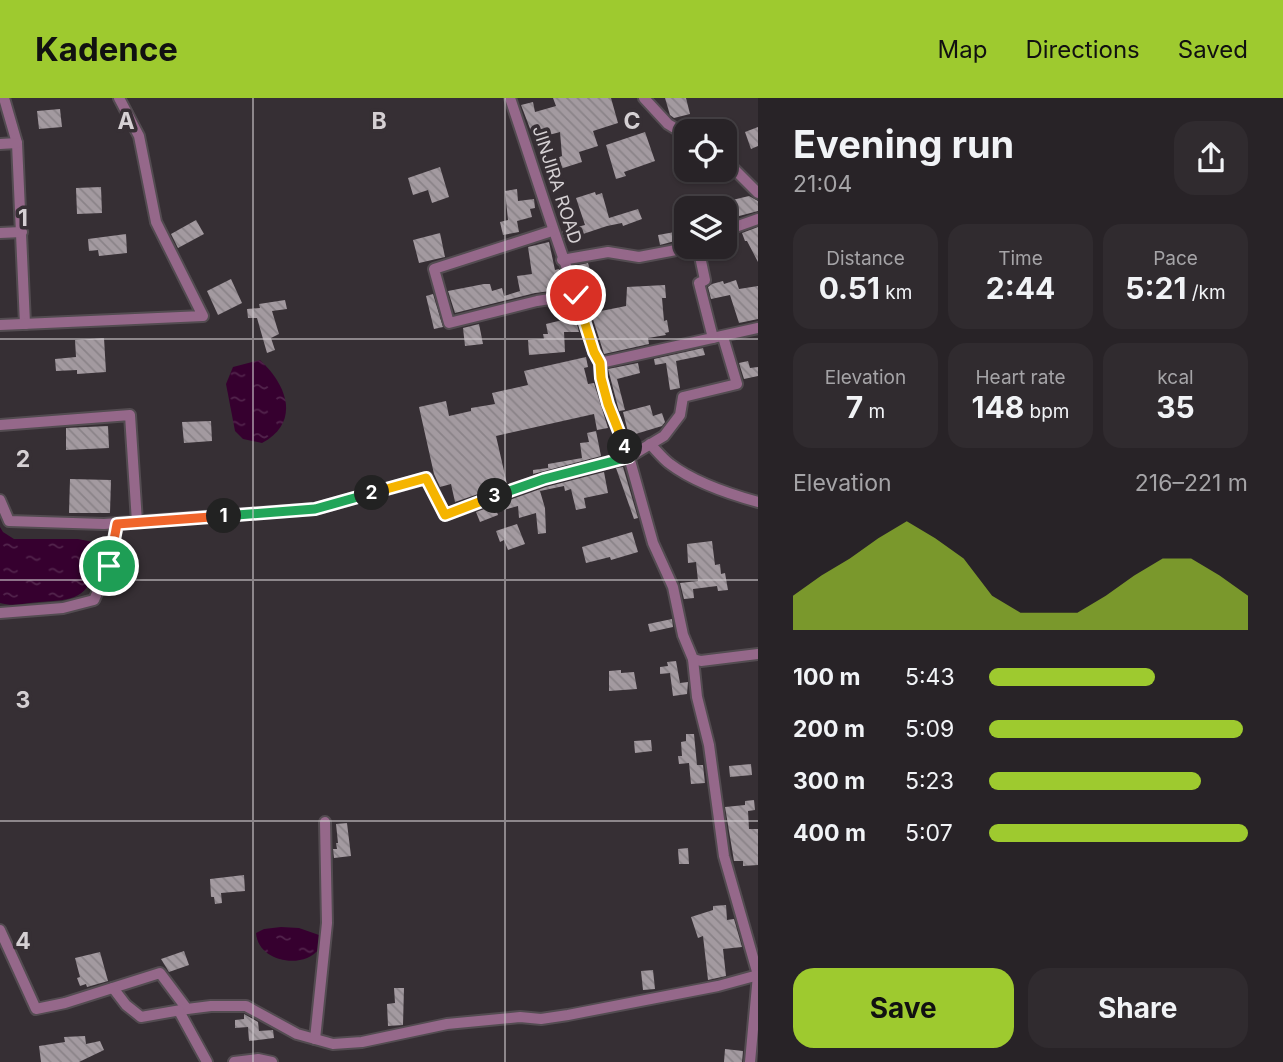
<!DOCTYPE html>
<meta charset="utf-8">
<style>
:root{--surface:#282327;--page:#302b2f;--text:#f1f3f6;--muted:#a5a4a7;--line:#444044;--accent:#9eca2f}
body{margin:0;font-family:Inter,sans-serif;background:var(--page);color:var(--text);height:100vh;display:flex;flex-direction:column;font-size:26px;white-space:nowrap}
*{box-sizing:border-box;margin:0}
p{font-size:23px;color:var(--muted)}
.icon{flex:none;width:38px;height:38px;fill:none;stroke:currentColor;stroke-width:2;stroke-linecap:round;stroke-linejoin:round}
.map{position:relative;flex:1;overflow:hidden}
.sheet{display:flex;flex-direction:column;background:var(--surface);width:525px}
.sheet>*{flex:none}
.tools{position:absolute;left:674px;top:21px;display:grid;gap:14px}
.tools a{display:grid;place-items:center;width:63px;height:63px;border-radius:14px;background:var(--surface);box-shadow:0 2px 5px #0004,0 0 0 2px var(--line);font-size:35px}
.pin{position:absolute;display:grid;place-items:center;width:60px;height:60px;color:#fff;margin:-30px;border:4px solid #fff;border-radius:50%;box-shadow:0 2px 7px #0007}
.km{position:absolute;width:35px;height:35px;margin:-18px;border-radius:50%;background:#222;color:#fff;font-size:19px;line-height:35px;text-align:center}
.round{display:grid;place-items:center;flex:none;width:74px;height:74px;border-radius:21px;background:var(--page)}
.overview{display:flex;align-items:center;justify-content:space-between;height:119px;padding:0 35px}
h1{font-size:38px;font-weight:700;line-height:52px}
.figures{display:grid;grid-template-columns:repeat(3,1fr);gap:10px;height:119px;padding:7px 35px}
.figures div{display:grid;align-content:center;border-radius:18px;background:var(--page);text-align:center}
.figures b{font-size:30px;font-weight:700}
.figures small{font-size:19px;font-weight:400}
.figures p{font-size:19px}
.chart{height:196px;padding:14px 35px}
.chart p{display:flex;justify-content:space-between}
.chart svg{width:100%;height:126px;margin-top:7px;fill:var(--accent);opacity:.7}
.primary-button{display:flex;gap:14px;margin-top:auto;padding:14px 35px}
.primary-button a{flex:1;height:80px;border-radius:21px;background:var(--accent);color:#111;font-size:28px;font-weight:700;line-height:80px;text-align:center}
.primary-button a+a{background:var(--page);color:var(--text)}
ul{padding:0 35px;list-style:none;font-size:23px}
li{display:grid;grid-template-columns:112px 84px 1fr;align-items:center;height:52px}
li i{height:18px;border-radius:9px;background:var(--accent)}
header{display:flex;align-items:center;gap:42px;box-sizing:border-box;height:98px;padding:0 35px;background:var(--accent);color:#111}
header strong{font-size:33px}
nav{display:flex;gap:38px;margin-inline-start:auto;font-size:24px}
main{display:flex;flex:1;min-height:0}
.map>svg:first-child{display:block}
</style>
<header>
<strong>Kadence</strong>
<nav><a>Map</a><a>Directions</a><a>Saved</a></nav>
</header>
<main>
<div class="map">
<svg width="758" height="964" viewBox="0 0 758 964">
<defs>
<pattern id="water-ripples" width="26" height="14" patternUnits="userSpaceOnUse" patternTransform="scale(1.75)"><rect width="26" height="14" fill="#36002f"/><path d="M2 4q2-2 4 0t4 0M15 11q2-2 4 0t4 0" fill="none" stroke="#52244c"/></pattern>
<pattern id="building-back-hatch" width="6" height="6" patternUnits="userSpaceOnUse" patternTransform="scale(1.75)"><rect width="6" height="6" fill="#a39aa0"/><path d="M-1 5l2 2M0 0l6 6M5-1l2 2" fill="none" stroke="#8a8388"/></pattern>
</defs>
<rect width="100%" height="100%" fill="#362f34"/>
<g fill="url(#water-ripples)">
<path d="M260 262C287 287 301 324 262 345L243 341 235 333 226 286 233 269Z"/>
<path d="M0 429 3 434 14 441H78L93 444C96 453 96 462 94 472 88 503 66 502 39 504 25 505 14 509 0 505Z"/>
<path d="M281 829 299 830 319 837V851C303 872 258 864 256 835L264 831Z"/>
</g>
<g fill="url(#building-back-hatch)">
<path d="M553 0H611L618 25 593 33 598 48 579 54 582 64 560 71 557 60 562 58 560 34 534 41 521 7 533 4 535 14 556 8Z"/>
<path d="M665 0H686L690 16 674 20 670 17Z"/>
<path d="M60 11 62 29 39 31 37 13Z"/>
<path d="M758 29V48L751 51 745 34Z"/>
<path d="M645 34 655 63 624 74 626 78 616 81 606 47Z"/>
<path d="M440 69 449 99 432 105 428 92 413 97 408 80Z"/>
<path d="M101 89 102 115 77 116 76 90Z"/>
<path d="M517 91 518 103 534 101 535 110 530 111 532 119 517 123 519 134 503 137 500 124 508 122 505 93Z"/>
<path d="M595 94 596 97 602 95 609 120 638 111 642 121 623 128 622 125 607 128 565 142 562 133 585 127 576 100Z"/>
<path d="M749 98 758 103V113L724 122V104Z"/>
<path d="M196 122 204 136 178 150 171 136Z"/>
<path d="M758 129V164L747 143H745L742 135Z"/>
<path d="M686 132V140L660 147 658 137Z"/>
<path d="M440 135 445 159 419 165 413 142Z"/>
<path d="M126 136 127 155 99 158 98 152 89 153 88 141Z"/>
<path d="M549 144 555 172 559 171 566 191 535 195 455 215 448 193 484 186H490L492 193 502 190 504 198 520 193 517 178 532 176 528 149Z"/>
<path d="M588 165 590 172 583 174 594 196 587 200 574 168Z"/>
<path d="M231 181 242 205 218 217 207 193Z"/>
<path d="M736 182 739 191 758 188V221L739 225 730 197 711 201 708 189 712 186 723 183 724 186Z"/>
<path d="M665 187 666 200H662L664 223 667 222 669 234 665 235 666 237 648 240 649 246 604 256 591 215 626 208 627 189Z"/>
<path d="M433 196 443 229 434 231 426 198Z"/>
<path d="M285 202 287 211 272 213 279 236 271 240 275 252 267 255 257 220H248L247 211 260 210 259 206Z"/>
<path d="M575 219 579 234H564L565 254 529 257 528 242 544 241 543 236H548L546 226Z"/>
<path d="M479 226 483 246 465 248 463 230Z"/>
<path d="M104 240 106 274 77 276V272L56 273 55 261 76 259 75 242Z"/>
<path d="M703 250 705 257 676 263 680 290 670 292 666 265 655 267 654 261Z"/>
<path d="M586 259 588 269 584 270 588 286 594 285 608 330 597 332 594 316 496 338 507 386 455 404 451 386 440 389 434 376 419 309 446 303 449 318 471 313V310L495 306 492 295 528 287 524 273Z"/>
<path d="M748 263 750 270 758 269V278L744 281 739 265Z"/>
<path d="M638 265 640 275 617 281 625 312 619 313 608 271Z"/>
<path d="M650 307 653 318 662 315 665 324 662 328 629 338 623 314Z"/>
<path d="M211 323 212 343 184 345 182 324Z"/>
<path d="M108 328 109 350 66 352V330Z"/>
<path d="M596 333 601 358 533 376V372L548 370V366L582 360 580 345 589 344 587 335Z"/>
<path d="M623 369 638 420 634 421 616 370Z"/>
<path d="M604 374 608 395 584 400 586 410 576 412 571 391 565 393 564 388 540 393 545 410 546 435 538 436 536 415 519 420 518 408 497 414 498 417 480 424 476 414 546 389Z"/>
<path d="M70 381 111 382 110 415H69Z"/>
<path d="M517 426 525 446 508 452 504 442 500 444 496 433Z"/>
<path d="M632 434 638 454 611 462 610 459 586 465 582 449Z"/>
<path d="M712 443 715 467 720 466 721 476 725 475 728 492 718 493 717 488 693 491 694 500 684 501 680 485 698 483 696 464 688 465 687 446Z"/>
<path d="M672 521 673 529 650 534 648 526Z"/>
<path d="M676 563 680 585 688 584 687 596 673 598 670 575 660 576V569L668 568 667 564Z"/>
<path d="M621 572V575L634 574 637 591 609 593V573Z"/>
<path d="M686 636H694L697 667H703L705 685 691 686 689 665 679 666 678 658H682L681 644 686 643Z"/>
<path d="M651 642 652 653 635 655 634 643Z"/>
<path d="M751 666 752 677 730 679 729 668Z"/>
<path d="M754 702 755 712 748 713 749 731H758V767L743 768V763H734L725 709 745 707V703Z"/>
<path d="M347 725 351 758 334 760 333 751H337L336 745H338L336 726Z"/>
<path d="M688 750 689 766H679L678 751Z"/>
<path d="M244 777 245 793 221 795 222 805 215 806 214 799H211L210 781Z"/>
<path d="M726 807 727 822 734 821 742 849 723 851 726 878 708 882 703 838 698 840 691 819 713 812V808Z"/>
<path d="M184 853 189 867 169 874 161 861Z"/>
<path d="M100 854 108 883 87 889 86 886 80 888 77 880 80 879 75 860Z"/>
<path d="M653 872 655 891 643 892 641 873Z"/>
<path d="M394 890H404L403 927 388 928 387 906 395 905Z"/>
<path d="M244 916 258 924 259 933 273 932 274 940 249 943 248 929 235 930V922L244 921Z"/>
<path d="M85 938 86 946 100 943 104 952 79 964H41L39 948 65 944 64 939Z"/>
<path d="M725 951 743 953 742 964H724Z"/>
</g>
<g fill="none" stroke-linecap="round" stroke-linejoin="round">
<defs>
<g id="minor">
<path d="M4 0 17 45 25 226"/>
<path d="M510 0C533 68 554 137 579 204 586 225 589 246 600 265L758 230"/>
<path d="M644 0 668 26 686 37"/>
<path d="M0 46 17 45"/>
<path d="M724 61 758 95"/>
<path d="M552 133 434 171 449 225 537 203 576 197"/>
<path d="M724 133 758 121"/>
<path d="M0 135 22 134"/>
<path d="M698 149 705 182 699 185 713 240"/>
<path d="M562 162 608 154 639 159 676 152 686 148"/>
<path d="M0 227 203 218 156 124 139 38 119 0"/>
<path d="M600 265 601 280 608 306 629 359 653 445 673 489 683 537 693 561 701 563 758 556"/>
<path d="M0 327 130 317 137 424"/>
<path d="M650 346C657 353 663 361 670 366 695 385 729 396 758 404"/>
<path d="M0 402 9 423 104 426 315 411 427 380 445 417 544 381 629 359 664 338 680 317 683 299 737 286 723 239"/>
<path d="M0 515 63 510 94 502 109 468 117 426"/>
<path d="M693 561 697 599 709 647 724 758 758 877 750 964"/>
<path d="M0 832 36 911 65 905 160 875 187 911 211 908H246L297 936 333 946 362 944 447 926 520 919 541 921 568 917 718 888 758 877"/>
<path d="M113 890 126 907 141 919 187 911"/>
<path d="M179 913 207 964"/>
<path d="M315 941 327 825 325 724"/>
<path d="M234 964 258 961 272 964"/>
</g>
</defs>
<use href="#minor" stroke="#534c51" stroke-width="14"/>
<use href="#minor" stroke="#95688a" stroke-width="10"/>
</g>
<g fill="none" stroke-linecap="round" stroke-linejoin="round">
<defs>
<path id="split-1" d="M109 468 117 426 224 418"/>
<path id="split-2" d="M224 418 315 411 372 395"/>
<path id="split-3" d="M372 395 426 380 445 417 495 398"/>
<path id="split-4" d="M495 398 544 381 629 359 625 349"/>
<path id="split-5" d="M576 197 594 254 600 265 601 280 608 306 625 349"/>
</defs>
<use href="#split-1" stroke="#fff" stroke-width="14"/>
<use href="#split-2" stroke="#fff" stroke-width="14"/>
<use href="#split-3" stroke="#fff" stroke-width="14"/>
<use href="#split-4" stroke="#fff" stroke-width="14"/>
<use href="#split-5" stroke="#fff" stroke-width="14"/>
<use href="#split-1" stroke="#f0652b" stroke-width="9"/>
<use href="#split-2" stroke="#22a559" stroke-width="9"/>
<use href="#split-3" stroke="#f5b400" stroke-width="9"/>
<use href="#split-4" stroke="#22a559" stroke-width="9"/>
<use href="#split-5" stroke="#f5b400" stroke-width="9"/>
</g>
<path fill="none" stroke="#d5d0d3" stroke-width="2" stroke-opacity="0.55" d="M253 0V964M505 0V964M0 241H758M0 482H758M0 723H758"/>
<g text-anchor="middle" stroke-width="7" stroke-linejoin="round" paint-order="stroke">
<g font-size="18" fill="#d5d0d3" stroke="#362f34">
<text transform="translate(557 87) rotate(72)" y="6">JINJIRA ROAD</text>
</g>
</g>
<g font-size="23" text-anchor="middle" font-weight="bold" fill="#d5d0d3" stroke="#362f34" stroke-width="7" stroke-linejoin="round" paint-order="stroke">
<text x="126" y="31">A</text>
<text x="379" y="31">B</text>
<text x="632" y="31">C</text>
<text x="23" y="128">1</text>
<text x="23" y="369">2</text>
<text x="23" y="610">3</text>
<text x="23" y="851">4</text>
</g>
</svg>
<div class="tools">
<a><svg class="icon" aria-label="locate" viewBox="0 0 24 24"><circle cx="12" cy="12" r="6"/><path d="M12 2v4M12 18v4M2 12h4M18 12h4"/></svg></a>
<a><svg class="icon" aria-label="layers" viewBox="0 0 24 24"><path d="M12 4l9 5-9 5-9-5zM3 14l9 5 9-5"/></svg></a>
</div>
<div class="pin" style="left:109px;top:468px;background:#1e9e55"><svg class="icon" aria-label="arrive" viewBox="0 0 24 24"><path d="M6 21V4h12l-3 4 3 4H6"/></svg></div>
<div class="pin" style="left:576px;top:197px;background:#d93025"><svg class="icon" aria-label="check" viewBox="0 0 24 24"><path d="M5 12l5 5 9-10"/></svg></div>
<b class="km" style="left:224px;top:418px">1</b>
<b class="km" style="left:372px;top:395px">2</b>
<b class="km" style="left:495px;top:398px">3</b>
<b class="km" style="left:625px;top:349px">4</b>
</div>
<section class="sheet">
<div class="overview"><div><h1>Evening run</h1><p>21:04</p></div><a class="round"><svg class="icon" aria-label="share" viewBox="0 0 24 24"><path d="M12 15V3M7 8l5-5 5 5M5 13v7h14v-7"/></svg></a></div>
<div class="figures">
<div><p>Distance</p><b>0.51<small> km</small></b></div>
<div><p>Time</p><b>2:44</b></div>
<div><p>Pace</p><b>5:21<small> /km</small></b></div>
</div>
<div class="figures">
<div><p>Elevation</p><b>7<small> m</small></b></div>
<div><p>Heart rate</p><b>148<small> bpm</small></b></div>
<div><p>kcal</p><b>35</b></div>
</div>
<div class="chart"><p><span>Elevation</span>216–221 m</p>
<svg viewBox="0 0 160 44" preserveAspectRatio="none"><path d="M0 44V32L10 25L20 19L30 12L40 6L50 12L60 19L70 32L80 38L90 38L100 38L110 32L120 25L130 19L140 19L150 25L160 32V44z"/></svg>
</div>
<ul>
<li><b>100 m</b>5:43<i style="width:64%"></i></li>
<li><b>200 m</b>5:09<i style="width:98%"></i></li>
<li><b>300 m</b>5:23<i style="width:82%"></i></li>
<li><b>400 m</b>5:07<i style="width:100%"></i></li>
</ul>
<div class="primary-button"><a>Save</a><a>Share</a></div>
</section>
</main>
